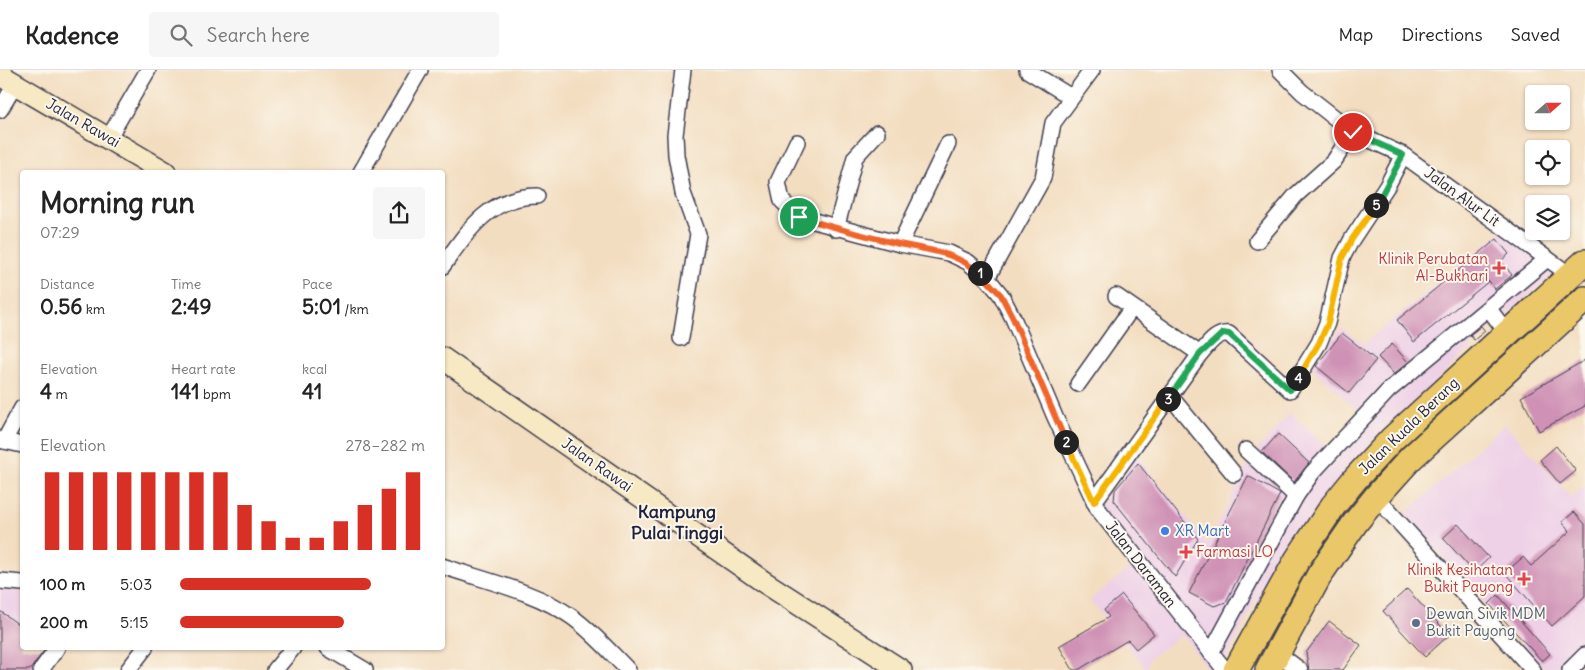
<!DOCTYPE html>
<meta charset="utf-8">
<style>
:root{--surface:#fff;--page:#f6f6f6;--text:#222;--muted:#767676;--line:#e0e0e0;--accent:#d93025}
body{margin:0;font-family:Delius,sans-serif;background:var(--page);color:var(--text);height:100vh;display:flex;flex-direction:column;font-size:19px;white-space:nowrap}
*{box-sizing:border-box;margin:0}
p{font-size:16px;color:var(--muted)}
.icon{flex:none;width:28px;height:28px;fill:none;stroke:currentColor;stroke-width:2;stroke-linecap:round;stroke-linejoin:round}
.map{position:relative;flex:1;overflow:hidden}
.drawer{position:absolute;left:20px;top:100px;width:425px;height:480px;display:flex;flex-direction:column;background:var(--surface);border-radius:5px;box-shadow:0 1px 4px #0004}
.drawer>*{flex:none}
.needle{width:32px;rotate:69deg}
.buttons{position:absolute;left:1525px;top:15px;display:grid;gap:10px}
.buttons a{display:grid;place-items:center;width:45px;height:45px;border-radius:5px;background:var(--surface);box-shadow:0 1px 4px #0004;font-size:25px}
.pin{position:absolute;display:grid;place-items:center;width:42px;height:42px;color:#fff;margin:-21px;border:2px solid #fff;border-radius:50%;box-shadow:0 1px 5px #0007}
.km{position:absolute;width:25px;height:25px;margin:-12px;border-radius:50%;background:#222;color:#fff;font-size:14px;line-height:25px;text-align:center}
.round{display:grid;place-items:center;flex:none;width:52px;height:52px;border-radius:5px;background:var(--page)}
.overview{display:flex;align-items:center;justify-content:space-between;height:85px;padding:0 20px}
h1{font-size:28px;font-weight:800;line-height:38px}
.metrics{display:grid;grid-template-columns:repeat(3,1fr);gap:8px;height:85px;padding:5px 20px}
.metrics div{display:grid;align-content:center}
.metrics b{font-size:21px;font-weight:800}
.metrics small{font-size:14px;font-weight:400}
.metrics p{font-size:14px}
.chart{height:140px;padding:10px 20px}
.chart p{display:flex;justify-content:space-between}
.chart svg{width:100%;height:90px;margin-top:5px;stroke:var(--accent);stroke-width:6}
ul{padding:0 20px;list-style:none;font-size:16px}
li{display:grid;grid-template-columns:80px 60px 1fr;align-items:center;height:38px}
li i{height:12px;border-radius:6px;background:var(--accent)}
header{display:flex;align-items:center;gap:30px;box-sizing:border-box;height:70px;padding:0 25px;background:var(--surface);border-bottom:1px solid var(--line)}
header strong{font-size:24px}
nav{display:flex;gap:28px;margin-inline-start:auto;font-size:18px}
.search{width:350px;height:45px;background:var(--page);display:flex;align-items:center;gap:12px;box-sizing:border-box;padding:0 18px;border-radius:5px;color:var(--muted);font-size:19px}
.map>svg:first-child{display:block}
</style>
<header>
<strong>Kadence</strong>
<div class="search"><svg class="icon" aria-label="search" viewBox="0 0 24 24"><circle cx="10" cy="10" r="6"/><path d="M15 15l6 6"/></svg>Search here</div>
<nav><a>Map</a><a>Directions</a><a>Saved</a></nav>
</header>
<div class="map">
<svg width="1585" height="600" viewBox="0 0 1585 600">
<rect width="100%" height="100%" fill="#fbf7ec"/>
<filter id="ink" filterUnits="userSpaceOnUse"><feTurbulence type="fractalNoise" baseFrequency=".02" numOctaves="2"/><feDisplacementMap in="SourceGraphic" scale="10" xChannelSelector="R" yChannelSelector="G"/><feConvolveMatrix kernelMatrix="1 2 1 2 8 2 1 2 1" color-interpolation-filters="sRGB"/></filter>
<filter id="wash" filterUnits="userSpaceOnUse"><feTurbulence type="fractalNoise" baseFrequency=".0096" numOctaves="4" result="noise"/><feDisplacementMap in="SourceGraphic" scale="20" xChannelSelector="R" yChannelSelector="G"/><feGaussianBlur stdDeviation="1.12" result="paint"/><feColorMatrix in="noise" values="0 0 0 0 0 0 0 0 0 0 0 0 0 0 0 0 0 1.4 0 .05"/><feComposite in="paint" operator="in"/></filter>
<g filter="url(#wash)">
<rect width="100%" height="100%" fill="#f3ddc0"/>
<g fill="#eed0e7">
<path d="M1507 157 1563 195 1498 252 1389 354 1320 436 1253 536 1221 600H1208L1182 565 1151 587 1146 599 1090 530 1131 497 1093 446 1136 385 1208 474 1254 383 1290 343 1330 380 1362 344 1311 297 1342 258 1363 274Z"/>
<path d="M1505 354 1571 427 1585 415V575L1557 600H1545L1405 444Z"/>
<path d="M0 519 22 521V578H49L34 600H0Z"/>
</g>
<g id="blocks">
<g fill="#cf91b5">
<path d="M1497 169 1509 184 1501 191 1512 205 1495 219 1489 211 1414 272 1397 250Z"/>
<path d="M1481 256 1485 261 1474 270 1470 265Z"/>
<path d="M1342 263 1376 290 1349 323 1316 296Z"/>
<path d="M1392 274 1408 292 1394 304 1378 287Z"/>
<path d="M1585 290V336L1539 361 1521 327Z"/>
<path d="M1278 364 1309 393 1294 412 1262 382Z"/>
<path d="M1556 376 1576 401 1560 414 1540 390Z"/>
<path d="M1138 393 1198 469 1175 507 1114 431 1115 420Z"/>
<path d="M1248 406 1280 424 1226 532 1214 536 1189 523Z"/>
<path d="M1574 442 1585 454V526L1552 556 1505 503 1523 487 1531 496 1570 461 1562 452Z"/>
<path d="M1458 454 1489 488 1474 502 1443 468Z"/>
<path d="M1407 519 1449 565 1425 587 1383 541Z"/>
<path d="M1122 525 1154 564 1136 579 1128 570 1078 600H1073L1059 576 1109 547 1104 540Z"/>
<path d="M1498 525 1550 584 1542 591 1489 534Z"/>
<path d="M0 541 22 557V578H46L30 600H0Z"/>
<path d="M1329 551 1361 575 1343 600H1309L1306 583Z"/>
</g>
</g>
</g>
<g filter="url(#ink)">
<use href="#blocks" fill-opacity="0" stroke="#413e4f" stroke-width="1"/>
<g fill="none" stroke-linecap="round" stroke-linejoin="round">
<defs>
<g id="minor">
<path d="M1027 0 1071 27"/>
<path d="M1280 0 1302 22 1353 62 1403 85 1570 205"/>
<path d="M0 40 16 13"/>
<path d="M109 67 148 0"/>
<path d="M797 72 778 112 782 131 799 147 900 174 949 183 968 192 987 208 1001 225 1013 248 1055 347 1098 439 1225 600"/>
<path d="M361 102 420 0"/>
<path d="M836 159 855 87 877 63"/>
<path d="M1257 171 1296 125 1334 91 1353 62"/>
<path d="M900 174 948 74"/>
<path d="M442 197C467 162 489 126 537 126"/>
<path d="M987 208 1043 108 1053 53 1092 0"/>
<path d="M1116 226 1200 284"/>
<path d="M1489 239 1507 263"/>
<path d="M681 268 698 164 683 123 676 85 675 65 683 0"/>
<path d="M1078 314 1132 238"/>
<path d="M1170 326 1234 404"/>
<path d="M0 370 22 375"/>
<path d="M4 371 22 338"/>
<path d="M1246 380 1296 426"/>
<path d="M1376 427 1533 600"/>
<path d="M1094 432 1200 284C1208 275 1216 262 1229 264L1290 320 1319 273 1327 253 1342 188 1352 169 1387 116 1403 85"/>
<path d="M442 496C483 510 537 522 572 547 593 562 610 582 628 600"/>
<path d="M0 511 22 513"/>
<path d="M328 578 365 600"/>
<path d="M1276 582 1300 600"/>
<path d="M1211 583 1296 426 1312 403 1389 320 1547 189"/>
<path d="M41 600 57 578"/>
<path d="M128 600 145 578"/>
<path d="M275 600 293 578"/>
<path d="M1570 600 1585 585"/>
</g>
<g id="secondary">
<path d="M0 5 165 102"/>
<path d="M442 288 764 512 901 600"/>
</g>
<g id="trunk">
<path d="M1236 600 1297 490 1333 436 1355 409 1392 369 1585 192"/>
<path d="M1268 600 1320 504 1355 453 1376 427 1411 388 1585 229"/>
</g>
</defs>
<use href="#minor" stroke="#413e4f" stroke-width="18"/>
<use href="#secondary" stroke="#413e4f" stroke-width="24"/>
<use href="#trunk" stroke="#413e4f" stroke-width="28"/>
<use href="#minor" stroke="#fff" stroke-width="15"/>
<use href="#secondary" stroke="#f7e9c3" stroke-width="21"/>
<use href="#trunk" stroke="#eac769" stroke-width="25"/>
</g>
</g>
<g fill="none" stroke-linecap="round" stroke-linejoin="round" filter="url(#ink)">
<defs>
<path id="split-1" d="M799 147C832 157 865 166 899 174 931 181 953 181 980 203"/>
<path id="split-2" d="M980 203 1001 225 1013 248 1066 372"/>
<path id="split-3" d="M1066 372 1094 432 1168 329"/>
<path id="split-4" d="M1168 329 1200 284 1223 263 1229 264 1290 320 1298 308"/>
<path id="split-5" d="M1298 308 1319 273 1328 253 1342 188 1352 169 1376 135"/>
<path id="split-6" d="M1353 62 1403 85 1376 135"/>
</defs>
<use href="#split-1" stroke="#fff" stroke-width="10"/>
<use href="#split-2" stroke="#fff" stroke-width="10"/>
<use href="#split-3" stroke="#fff" stroke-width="10"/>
<use href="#split-4" stroke="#fff" stroke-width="10"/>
<use href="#split-5" stroke="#fff" stroke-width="10"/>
<use href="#split-6" stroke="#fff" stroke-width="10"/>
<use href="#split-1" stroke="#f0652b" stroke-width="6"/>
<use href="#split-2" stroke="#f0652b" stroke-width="6"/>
<use href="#split-3" stroke="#f5b400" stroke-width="6"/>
<use href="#split-4" stroke="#22a559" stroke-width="6"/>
<use href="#split-5" stroke="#f5b400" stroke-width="6"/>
<use href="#split-6" stroke="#22a559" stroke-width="6"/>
</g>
<g fill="#e0444e" stroke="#fbf7ec" stroke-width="2">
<path d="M1496.5 190.5h5v5h5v5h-5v5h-5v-5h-5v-5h5z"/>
<path d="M1183.5 474.5h5v5h5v5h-5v5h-5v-5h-5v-5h5z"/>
<path d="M1521.5 501.5h5v5h5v5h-5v5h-5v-5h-5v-5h5z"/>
</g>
<circle fill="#3f7fe0" stroke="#fbf7ec" stroke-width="2" cx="1165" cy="461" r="5"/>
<circle fill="#5c6f8a" stroke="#fbf7ec" stroke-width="2" cx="1416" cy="553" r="5"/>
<g text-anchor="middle" stroke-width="4" stroke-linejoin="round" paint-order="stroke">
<g font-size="15" fill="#22223b" stroke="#fbf7ec">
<text transform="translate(83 53) rotate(30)" y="5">Jalan Rawai</text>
<text transform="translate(1462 127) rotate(36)" y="5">Jalan Alur Lit</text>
<text transform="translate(1409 356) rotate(-44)" y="5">Jalan Kuala Berang</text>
<text transform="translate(597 395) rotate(35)" y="5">Jalan Rawai</text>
<text transform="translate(1141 494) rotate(52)" y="5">Jalan Daraman</text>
</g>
<g font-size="15" fill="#be3a42" stroke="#fbf7ec" text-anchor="end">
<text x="1488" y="194">Klinik Perubatan<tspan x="1488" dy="17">Al-Bukhari</tspan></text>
<text x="1196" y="487" text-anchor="start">Farmasi LO</text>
<text x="1513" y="505">Klinik Kesihatan<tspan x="1513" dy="17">Bukit Payong</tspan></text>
</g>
<g font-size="15" fill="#366cbe" stroke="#fbf7ec" text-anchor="start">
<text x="1175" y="466">XR Mart</text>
</g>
<g font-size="15" fill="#4e5e75" stroke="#fbf7ec" text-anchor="start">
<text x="1426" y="549">Dewan Sivik MDM<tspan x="1426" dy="17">Bukit Payong</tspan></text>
</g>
<g font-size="18" font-weight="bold" fill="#22223b" stroke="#fbf7ec">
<text x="677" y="448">Kampung<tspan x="677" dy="21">Pulai Tinggi</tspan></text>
</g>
</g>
</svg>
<div class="buttons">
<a><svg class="needle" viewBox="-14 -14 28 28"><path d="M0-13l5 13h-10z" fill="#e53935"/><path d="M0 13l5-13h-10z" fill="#767676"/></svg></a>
<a><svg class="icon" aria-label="locate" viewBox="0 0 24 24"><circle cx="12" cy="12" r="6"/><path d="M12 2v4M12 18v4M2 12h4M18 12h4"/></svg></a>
<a><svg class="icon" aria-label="layers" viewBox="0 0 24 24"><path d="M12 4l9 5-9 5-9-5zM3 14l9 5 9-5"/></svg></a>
</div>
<div class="pin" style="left:799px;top:147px;background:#1e9e55"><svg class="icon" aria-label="arrive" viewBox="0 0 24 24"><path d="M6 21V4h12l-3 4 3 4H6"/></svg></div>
<div class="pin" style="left:1353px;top:62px;background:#d93025"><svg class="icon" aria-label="check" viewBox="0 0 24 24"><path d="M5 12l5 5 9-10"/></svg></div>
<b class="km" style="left:980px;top:203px">1</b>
<b class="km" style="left:1066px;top:372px">2</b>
<b class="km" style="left:1168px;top:329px">3</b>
<b class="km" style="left:1298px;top:308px">4</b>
<b class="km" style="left:1376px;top:135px">5</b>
<section class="drawer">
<div class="overview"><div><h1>Morning run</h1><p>07:29</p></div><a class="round"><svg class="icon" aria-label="share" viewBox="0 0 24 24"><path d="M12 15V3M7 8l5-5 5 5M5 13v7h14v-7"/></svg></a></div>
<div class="metrics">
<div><p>Distance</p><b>0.56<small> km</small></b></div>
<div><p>Time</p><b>2:49</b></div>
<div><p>Pace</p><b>5:01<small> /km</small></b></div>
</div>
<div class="metrics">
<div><p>Elevation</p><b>4<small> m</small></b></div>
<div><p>Heart rate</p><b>141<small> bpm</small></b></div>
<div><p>kcal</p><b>41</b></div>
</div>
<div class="chart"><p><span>Elevation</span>278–282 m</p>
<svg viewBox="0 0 160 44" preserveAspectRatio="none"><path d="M5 44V6M15 44V6M25 44V6M35 44V6M45 44V6M55 44V6M65 44V6M75 44V6M85 44V22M95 44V30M105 44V38M115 44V38M125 44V30M135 44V22M145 44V14M155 44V6"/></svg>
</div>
<ul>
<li><b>100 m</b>5:03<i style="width:78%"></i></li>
<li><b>200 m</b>5:15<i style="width:67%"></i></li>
</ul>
</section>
</div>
